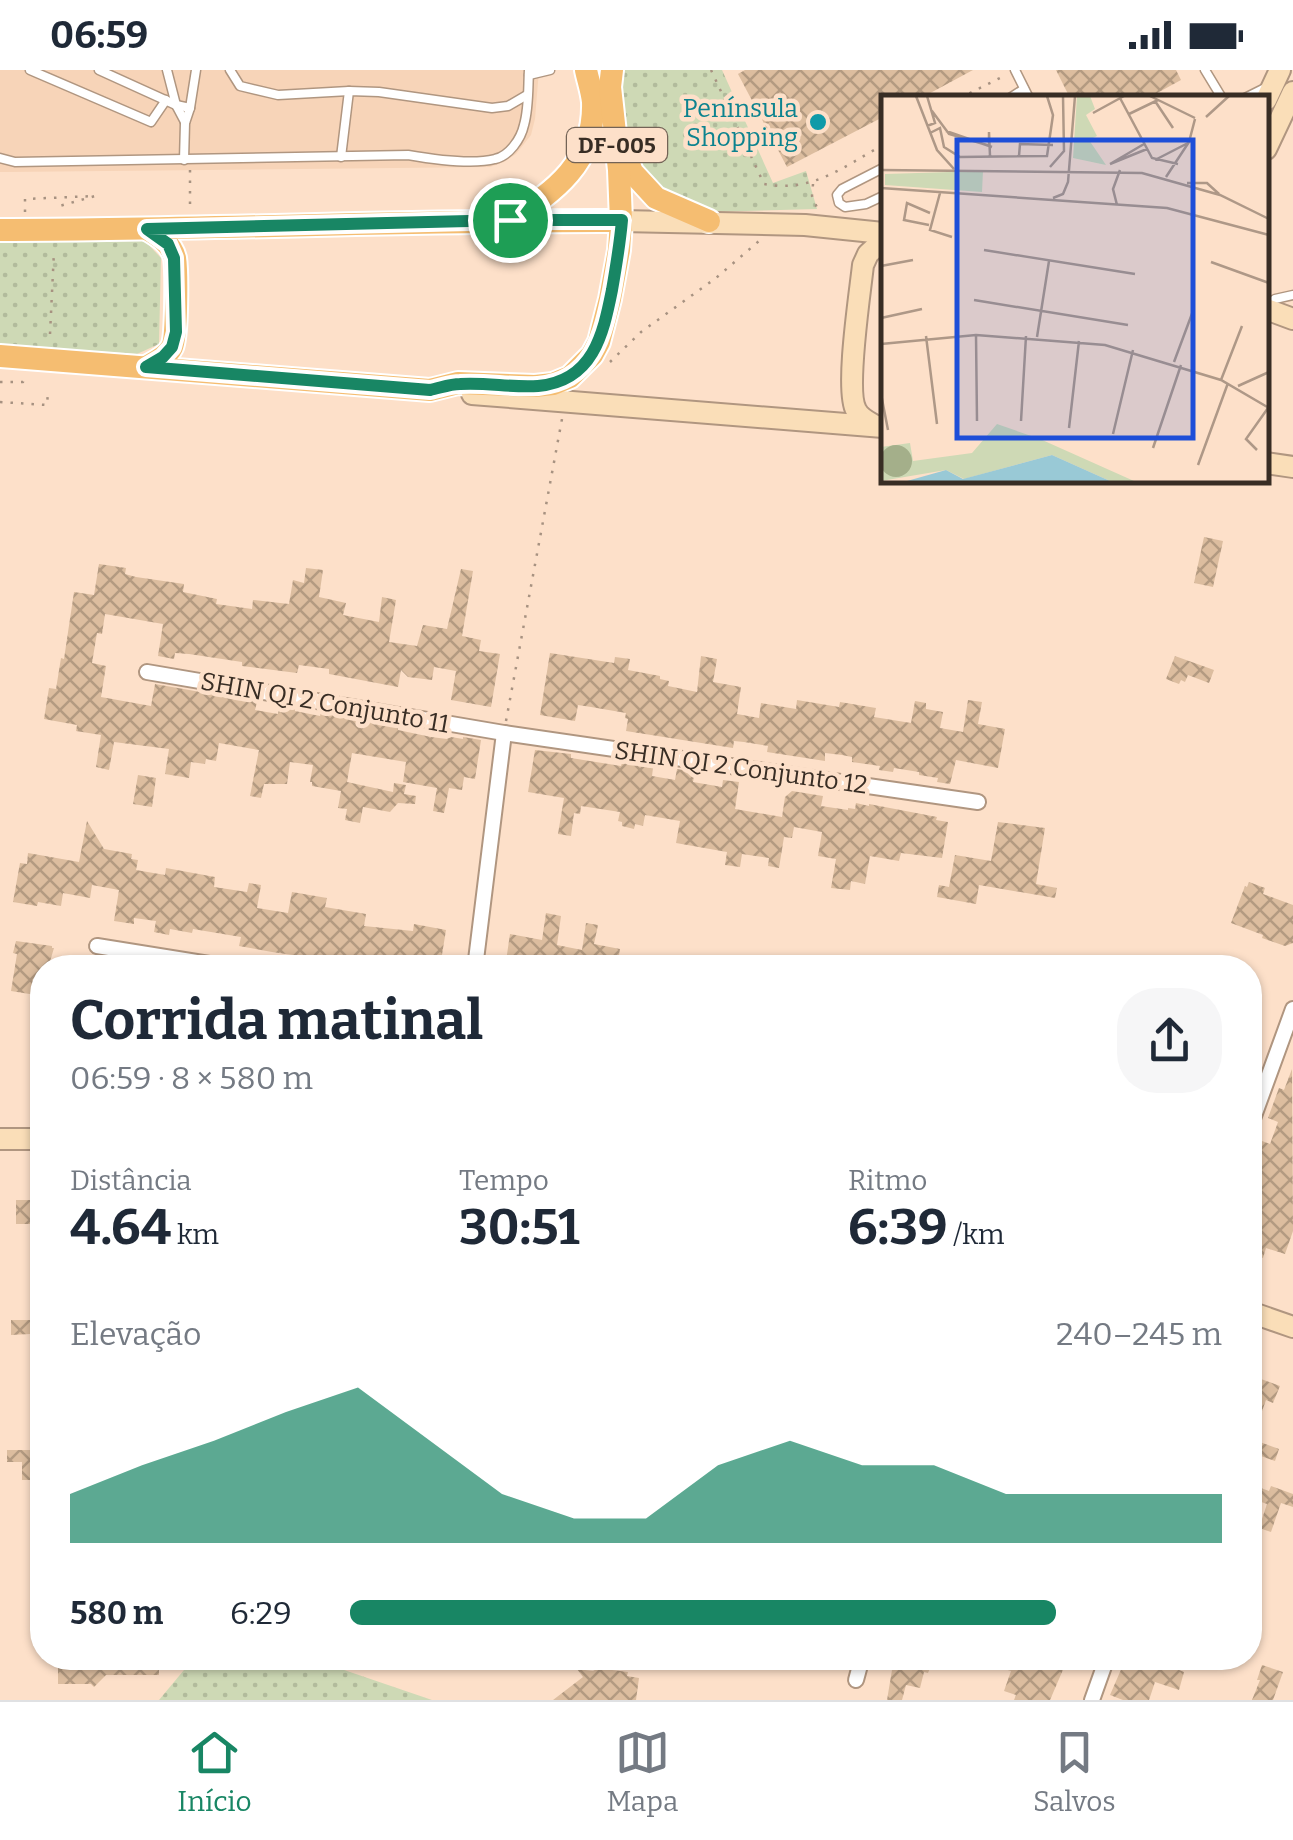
<!DOCTYPE html>
<html lang="pt">
<meta charset="utf-8">
<style>
:root{--surface:#fff;--page:#f6f6f7;--text:#1f2937;--muted:#747a83;--line:#e0e1e3;--accent:#188664}
body{margin:0;font-family:Bitter,serif;background:var(--page);color:var(--text);height:100vh;display:flex;flex-direction:column;font-size:38px;white-space:nowrap}
*{box-sizing:border-box;margin:0}
p{font-size:32px;color:var(--muted)}
.icon{flex:none;width:55px;height:55px;fill:none;stroke:currentColor;stroke-width:2;stroke-linecap:round;stroke-linejoin:round}
.map{position:relative;flex:1;overflow:hidden}
.details{position:absolute;left:30px;top:885px;width:1232px;height:715px;display:flex;flex-direction:column;background:var(--surface);border-radius:40px;box-shadow:0 2px 8px #0004}
.details>*{flex:none}
.pin{position:absolute;display:grid;place-items:center;width:85px;height:85px;color:#fff;margin:-42px;border:5px solid #fff;border-radius:50%;box-shadow:0 2px 10px #0007}
.round{display:grid;place-items:center;flex:none;width:105px;height:105px;border-radius:40px;background:var(--page)}
.overview{display:flex;align-items:center;justify-content:space-between;height:170px;padding:0 40px}
h1{font-size:55px;font-weight:700;line-height:75px}
.metrics{display:grid;grid-template-columns:repeat(3,1fr);gap:15px;height:170px;padding:10px 40px}
.metrics div{display:grid;align-content:center}
.metrics b{font-size:50px;font-weight:700}
.metrics small{font-size:28px;font-weight:400}
.metrics p{font-size:28px}
.chart{height:280px;padding:20px 40px}
.chart p{display:flex;justify-content:space-between}
.chart svg{width:100%;height:180px;margin-top:10px;fill:var(--accent);opacity:.7}
ul{padding:0 40px;list-style:none;font-size:32px}
li{display:grid;grid-template-columns:160px 120px 1fr;align-items:center;height:75px}
li i{height:25px;border-radius:12px;background:var(--accent)}
.status{display:flex;justify-content:space-between;align-items:center;height:70px;padding:0 50px;background:var(--surface);direction:ltr}
.status svg{height:28px;fill:currentColor}
.tab-bar{display:flex;justify-content:space-around;align-items:center;height:140px;border-top:2px solid var(--line);background:var(--surface);font-size:28px;color:var(--muted)}
.tab-bar a{display:grid;justify-items:center;gap:5px}
.tab-bar .current{color:var(--accent)}
.map>svg:first-child{display:block}
</style>
<div class="status"><b>06:59</b><svg viewBox="0 0 49 12"><path d="M0 12V9h3v3zM5 12V6h3v6zM10 12V3h3v9zM15 12V0h3v12zM26 1h20v11H26zM47 4h2v5h-2z"/></svg></div>
<div class="map">
<svg width="1293" height="1630" viewBox="0 0 1293 1630">
<defs>
<pattern id="grass-dots" width="8" height="8" patternUnits="userSpaceOnUse" patternTransform="scale(2.5)"><rect width="8" height="8" fill="#ced9b5"/><path d="M2 2h.1M6 6h.1" fill="none" stroke="#b2bb9c" stroke-width="1.8" stroke-linecap="round"/></pattern>
<pattern id="building-cross-hatch" width="8" height="8" patternUnits="userSpaceOnUse" patternTransform="scale(2.5)"><rect width="8" height="8" fill="#dcbd9f"/><path d="M0 0l8 8M0 8l8-8" fill="none" stroke="#b39a81"/></pattern>
</defs>
<rect width="100%" height="100%" fill="#fde0c9"/>
<path fill="#f7d4b8" d="M0 0H539L535 49 531 65 516 84 504 92 490 97 7 102H0Z"/>
<g fill="url(#grass-dots)">
<path d="M619 0H722L773 113 806 101 817 139 710 142 669 125 638 101 622 55Z"/>
<path d="M145 171 161 188 159 274 137 284 0 275V172Z"/>
<path d="M194 1588H309L432 1630H159Z"/>
</g>
<g fill="url(#building-cross-hatch)">
<path d="M745 0H973L921 28H883V47L787 97 738 4Z"/>
<path d="M1056 0H1176L1181 10 1148 28H1070Z"/>
<path d="M1204 467 1223 471 1213 517 1194 513Z"/>
<path d="M99 494 126 498 125 504 136 507 184 514 183 522 217 529 216 534 252 539 253 530 289 534 293 510 304 513 306 498 323 500 319 527 346 533 343 545 379 552 382 527 396 530 389 572 417 576 423 555 447 559 461 499 473 501 462 566 481 570 479 581 500 584 491 637 451 630 456 601 434 597 432 610 408 607 401 600 398 617 329 604V599L299 595 297 603 242 596V592L189 584 175 583 174 589 158 586 163 554 105 544 102 564 97 563 92 593 106 596 101 627 151 636 155 614 257 632 255 640 278 644 280 635 295 638V641L320 646 321 642 398 656V660L431 667 447 669 451 667 463 669V667L481 670 475 709 464 707 462 720 449 718 444 743 433 741 437 718 403 712 406 692 352 683 347 712 393 722 394 713 406 715 404 724 416 726 415 734 398 733 390 742 363 737 360 753 345 750 347 739 338 738 341 721 312 716V712H310L313 695 290 692 287 714H264L261 728 250 726 259 680 219 673 216 691 206 689 205 694 191 692 189 708 165 704 169 679 114 672 109 700 96 697 101 665 76 661 77 655 44 649 49 618 56 619 61 588 64 589 74 522 94 525Z"/>
<path d="M550 583 614 593 615 587 630 589 628 600 660 606V609L669 611 668 616 697 622 701 586 717 589 713 612 741 617 737 644 759 648 761 633 796 639 797 630 839 637 840 632 876 638 874 647 911 653 915 631 926 633V639L943 642 940 658 963 662 968 630 982 632 978 654 1005 659 998 698 956 690 950 714 937 712 938 708 919 705V702L894 698 893 702 879 700 880 696 852 692V687L842 685 825 683V691L767 682 768 676 744 672 734 671 733 678 626 661 628 649 625 648 626 643 591 637 578 635 575 651 540 645Z"/>
<path d="M1175 586 1214 600 1209 613 1188 605 1185 612 1181 610 1179 614 1166 609Z"/>
<path d="M535 680 571 684V688L621 696 622 693 653 698 652 706 675 710 677 699 695 702 693 712 722 717 723 710 739 712 735 739 782 747 785 727 792 721 823 726 821 736 848 740V738L855 739 856 733 869 736V734L937 747 936 750 948 752 942 788 901 783 899 791 870 786 865 814 851 811 850 820 831 818 836 789 818 786 822 762 794 757 792 768 784 767 779 798 768 796 769 788 742 784 740 797 725 795 727 782 676 773 680 751 645 745 643 756 635 754 634 759 622 756V752L618 751 620 742 581 736 580 744 574 743 571 766 558 764 564 728 528 722Z"/>
<path d="M138 705 156 708 152 737 133 734Z"/>
<path d="M87 751 104 779 132 784 131 789 138 790 136 800 165 805 166 798 215 807 214 817 247 822 249 813 261 815 257 838 288 843 292 822 327 828 325 837 366 844 364 856 413 861 414 854 446 860 440 897 423 894 422 898 402 895V898H383L272 882 239 876 241 867 193 859 192 863 170 859 169 865 154 862 156 851 134 848V854L114 851 119 820 92 815 90 828 63 823 61 836 38 832 37 836 13 832 20 793 27 794 28 783 79 792Z"/>
<path d="M998 752 1045 758 1036 814 1057 818 1055 828 979 815 976 834 937 827 939 815 949 817 955 785 991 791Z"/>
<path d="M1249 812 1265 818 1263 824 1293 835V873L1285 876 1262 868 1263 865 1231 853 1245 816 1247 817Z"/>
<path d="M546 843 561 846 557 875 582 880 586 853 598 855 594 874 620 879 617 898H505L510 864 542 870Z"/>
<path d="M16 871 52 876V878H54L48 898H42V926L11 921 17 884 13 883Z"/>
<path d="M1292 999 1293 1161 1285 1184 1266 1178 1263 1188 1250 1183V1104L1262 1071 1270 1074 1278 1052 1268 1048 1279 1018 1284 1020Z"/>
<rect x="16" y="1130" width="26" height="24"/>
<path d="M11 1250H42V1281H30V1264L11 1265Z"/>
<path d="M1250 1305 1280 1316 1273 1333 1266 1330 1252 1369 1279 1379 1275 1391 1250 1382Z"/>
<path d="M7 1380H42V1410H22V1392H7Z"/>
<path d="M1250 1414 1269 1421 1271 1416 1293 1424V1437L1281 1433 1271 1462 1259 1458 1267 1434 1250 1428Z"/>
<path d="M58 1588H159V1605H106L94 1617 91 1614H58Z"/>
<path d="M894 1588H934L928 1603 924 1602 920 1618 906 1615 902 1630H887Z"/>
<path d="M1006 1588H1068L1050 1630H1014L1016 1625 1004 1621 1011 1601 1001 1598Z"/>
<path d="M1126 1588H1156L1155 1590 1184 1602 1179 1620 1155 1612 1149 1630H1123L1110 1625Z"/>
<path d="M1262 1595 1283 1602 1273 1630H1252L1260 1610H1257Z"/>
<path d="M602 1596 604 1599 628 1602 627 1606 639 1608 636 1630H553L583 1607 577 1599 593 1601Z"/>
</g>
<g fill="none" stroke-linecap="round" stroke-linejoin="round">
<defs>
<g id="lane">
<path d="M30 0 151 52 166 30"/>
<path d="M99 0 176 35 190 38"/>
<path d="M167 0 176 35 185 52"/>
<path d="M230 0 240 16 278 25 349 21"/>
<path d="M1015 0 1029 28"/>
<path d="M1205 0 1222 28"/>
<path d="M529 5 550 0"/>
<path d="M1010 28 1024 19"/>
<path d="M1245 28 1265 18"/>
<path d="M341 87 349 21 379 22 492 38 508 36 527 25"/>
<path d="M0 88 15 92 408 85C431 89 472 95 495 89 509 86 521 69 524 55 529 38 528 17 529 0"/>
<path d="M184 90 185 53 190 38 196 0"/>
<path d="M883 98 842 119 837 125 839 133 845 137 866 134 883 126"/>
<path d="M1266 236 1275 229 1293 225"/>
</g>
<g id="street">
<path d="M147 602 504 663 978 732"/>
<path d="M97 876 234 898"/>
<path d="M475 898 504 663"/>
<path d="M1250 1057 1293 939"/>
<path d="M856 1610 862 1588"/>
<path d="M1092 1630 1107 1588"/>
</g>
<g id="secondary">
<path d="M1266 30 1280 0"/>
<path d="M1266 79 1293 22"/>
<path d="M621 151 805 155 883 163"/>
<path d="M1266 239 1293 249"/>
<path d="M472 324 883 357"/>
<path d="M874 355C867 351 860 348 856 340 845 320 860 223 863 195L868 184 883 170"/>
<path d="M1266 393 1293 397"/>
<path d="M0 1069H42"/>
<path d="M1250 1242 1293 1257"/>
</g>
<g id="primary">
<path d="M624 80 632 102 656 128 709 151"/>
<path d="M510 150C555 121 595 93 593 32 592 21 588 10 586 0"/>
<path d="M0 160C207 160 414 150 621 151"/>
<path d="M0 286 430 320 458 313 535 316 553 314 570 307 592 285 599 272 610 229 619 180 621 151 619 100 610 17 612 0"/>
<path d="M146 297C155 292 167 287 172 277 177 267 177 201 175 188 171 173 159 166 147 159"/>
</g>
</defs>
<use href="#lane" stroke="#b09680" stroke-width="11"/>
<use href="#street" stroke="#b09680" stroke-width="18"/>
<use href="#secondary" stroke="#b09680" stroke-width="24"/>
<use href="#primary" stroke="#fff" stroke-width="26"/>
<g stroke="#a79281" stroke-width="2.5" stroke-dasharray="2.5 8" stroke-linecap="butt">
<path d="M711 0 764 114C812 123 843 97 883 75"/>
<path d="M960 28 1004 6"/>
<path d="M190 100V141"/>
<path d="M813 114 812 126 818 140"/>
<path d="M25 142V129L95 126 56 137"/>
<path d="M50 264 54 181"/>
<path d="M610 292 641 262 716 208 759 171"/>
<path d="M0 312H23V307"/>
<path d="M0 332 47 335 48 322"/>
<path d="M506 651 562 349"/>
</g>
<use href="#lane" stroke="#fff" stroke-width="8"/>
<use href="#street" stroke="#fff" stroke-width="14"/>
<use href="#secondary" stroke="#fadeb8" stroke-width="20"/>
<use href="#primary" stroke="#f5bd71" stroke-width="22"/>
</g>
<g fill="none" stroke-linecap="round" stroke-linejoin="round">
<defs>
<path id="route" d="M510 150H622C620 174 616 197 612 220 603 265 593 311 538 316 512 318 486 312 460 314 450 314 440 318 430 320L146 297 163 287 172 277 176 262 174 188 168 174 147 159Z"/>
</defs>
<use href="#route" stroke="#fff" stroke-width="20"/>
<use href="#route" stroke="#188664" stroke-width="12"/>
</g>
<circle fill="#0f9aa8" stroke="#fde0c9" stroke-width="4" cx="818" cy="52" r="10"/>
<g text-anchor="middle" stroke-width="9" stroke-linejoin="round" paint-order="stroke">
<rect fill="#fde0c9" stroke="#736356" stroke-width="2.5" x="567" y="58" width="100" height="34" rx="8"/>
<g font-size="22" font-weight="bold" fill="#382d24">
<text x="617" y="83">DF-005</text>
</g>
<g font-size="25" fill="#0d838f" stroke="#fde0c9" text-anchor="end">
<text x="798" y="47">Península<tspan x="798" dy="29">Shopping</tspan></text>
</g>
<g font-size="25" fill="#382d24" stroke="#fde0c9">
<text transform="translate(325 632) rotate(10)" y="9">SHIN QI 2 Conjunto 11</text>
<text transform="translate(741 697) rotate(8)" y="9">SHIN QI 2 Conjunto 12</text>
</g>
</g>
<g transform="translate(881 25)">
<rect width="388" height="388" fill="#fde0c9"/>
<path d="M196 1H209L214 14 205 20 216 41 208 45 225 70 192 63ZM102 76 101 97 4 90V79ZM116 329 159 344 253 386H229L171 360 83 384 65 375 0 386V352L29 348 32 366 91 358Z" fill="#ced9b5"/>
<path d="M-1 366a16 16 0 1 1 32 0a16 16 0 1 1-32 0Z" fill="#a4af8a"/>
<path d="M171 360 229 386H26L65 375 82 384Z" fill="#99c9d6"/>
<path fill="none" stroke="#ae9887" stroke-width="2.5" d="M35 1 56 55 73 74M46 1 54 28 46 31M269 1 314 23M239 3 271 63 297 69M274 6 292 33M51 16 68 39 106 50M212 18 243 1M248 19 277 5M325 22 348 1M65 36 111 52M49 38 59 33 63 52 79 62 166 61 172 20 166 1M108 51V37L109 61M138 61 139 49 172 50M274 65 307 48M229 69 263 49M229 69 266 54M169 72 183 56 182 1M0 75 261 78 339 100 388 124M285 82 308 47 314 24M306 88H326L338 99M0 93 286 113 388 140M59 98 49 135 71 142M172 103 182 99 187 87 194 1M236 110 232 94 239 75M48 130 23 125 26 108 49 118M103 155 254 179M330 167 388 188M0 171 32 165M93 205 247 230M0 223 41 214M95 240 96 326M45 241 56 329M156 242 168 166M0 249 95 240 224 250 340 285 388 313M293 267 312 216M340 285 361 231M357 291 388 277M0 299 7 335M140 326 145 241M188 333 198 246M232 339 252 255M272 353 300 270M376 355 365 344 387 313M317 370 347 288"/>
<path fill="#1d4ed8" fill-opacity="0.15" stroke="#1d4ed8" stroke-width="5" d="M76 45H312V343H76Z"/>
<rect width="388" height="388" fill="none" stroke="#382d24" stroke-width="5"/>
</g>
</svg>
<div class="pin" style="left:510px;top:150px;background:#1e9e55"><svg class="icon" aria-label="arrive" viewBox="0 0 24 24"><path d="M6 21V4h12l-3 4 3 4H6"/></svg></div>
<section class="details">
<div class="overview"><div><h1>Corrida matinal</h1><p>06:59 · 8 × 580 m</p></div><a class="round"><svg class="icon" aria-label="share" viewBox="0 0 24 24"><path d="M12 15V3M7 8l5-5 5 5M5 13v7h14v-7"/></svg></a></div>
<div class="metrics">
<div><p>Distância</p><b>4.64<small> km</small></b></div>
<div><p>Tempo</p><b>30:51</b></div>
<div><p>Ritmo</p><b>6:39<small> /km</small></b></div>
</div>
<div class="chart"><p><span>Elevação</span>240–245 m</p>
<svg viewBox="0 0 160 44" preserveAspectRatio="none"><path d="M0 44V32L10 25L20 19L30 12L40 6L50 19L60 32L70 38L80 38L90 25L100 19L110 25L120 25L130 32L140 32L150 32L160 32V44z"/></svg>
</div>
<ul>
<li><b>580 m</b>6:29<i style="width:81%"></i></li>
</ul>
</section>
</div>
<nav class="tab-bar">
<a class="current"><svg class="icon" aria-label="home" viewBox="0 0 24 24"><path d="M3 11l9-7 9 7M6 9v11h12V9"/></svg>Início</a>
<a><svg class="icon" aria-label="map" viewBox="0 0 24 24"><path d="M3 6l6-2 6 2 6-2v14l-6 2-6-2-6 2zM9 4v14M15 6v14"/></svg>Mapa</a>
<a><svg class="icon" aria-label="saved" viewBox="0 0 24 24"><path d="M7 4h10v16l-5-4-5 4z"/></svg>Salvos</a>
</nav>
